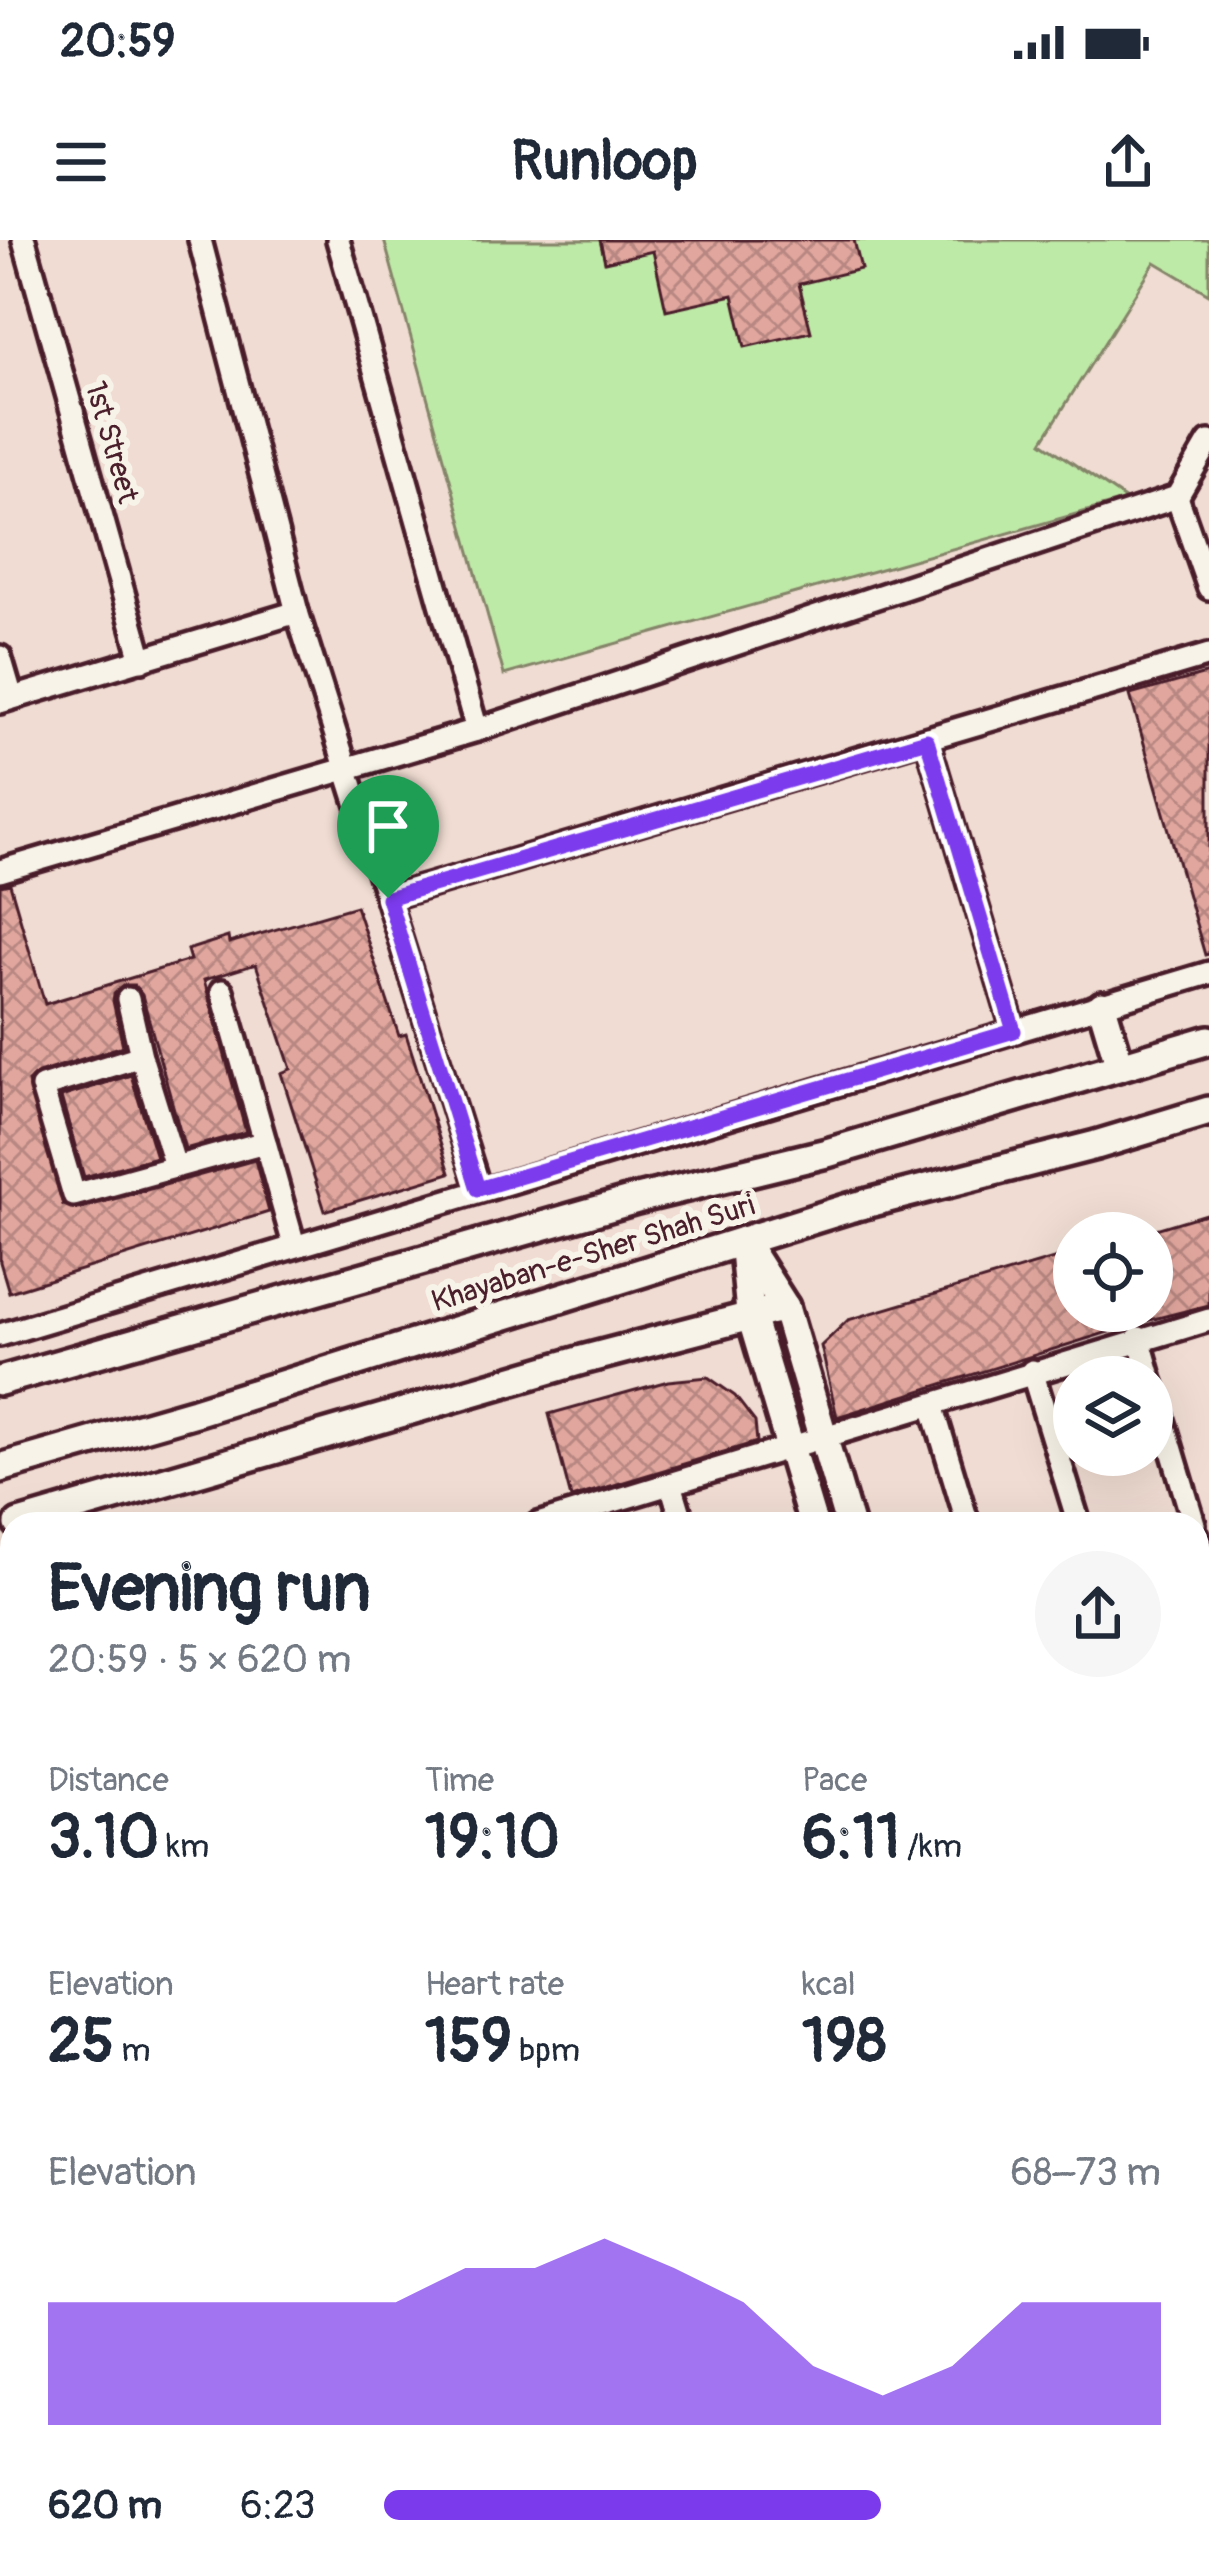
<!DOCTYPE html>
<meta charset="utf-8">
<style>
:root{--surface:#fff;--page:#f6f6f7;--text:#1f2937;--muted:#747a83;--accent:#7c3aed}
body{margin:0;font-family:Pangolin,sans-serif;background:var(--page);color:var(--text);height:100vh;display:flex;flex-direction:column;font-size:45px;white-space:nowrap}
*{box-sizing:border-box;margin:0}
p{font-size:39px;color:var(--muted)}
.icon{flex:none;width:66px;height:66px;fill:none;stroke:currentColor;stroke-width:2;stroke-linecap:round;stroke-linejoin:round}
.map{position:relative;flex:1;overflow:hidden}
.side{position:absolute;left:0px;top:1272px;width:1209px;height:1062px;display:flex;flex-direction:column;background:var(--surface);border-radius:36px 36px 0 0;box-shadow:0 12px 48px #0002}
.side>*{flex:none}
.controls{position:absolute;left:1053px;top:972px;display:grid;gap:24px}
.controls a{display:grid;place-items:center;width:120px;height:120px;border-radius:50%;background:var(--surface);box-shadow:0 12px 48px #0002;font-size:60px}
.pin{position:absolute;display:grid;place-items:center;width:102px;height:102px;color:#fff;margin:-123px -51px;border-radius:50% 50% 50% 0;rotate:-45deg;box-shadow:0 0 12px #0007}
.pin .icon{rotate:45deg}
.round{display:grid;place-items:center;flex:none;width:126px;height:126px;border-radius:63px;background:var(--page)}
.headline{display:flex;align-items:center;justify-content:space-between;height:204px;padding:0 48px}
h1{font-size:66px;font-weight:700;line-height:90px}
.figures{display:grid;grid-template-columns:repeat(3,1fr);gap:18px;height:204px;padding:12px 48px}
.figures div{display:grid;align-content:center}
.figures b{font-size:60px;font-weight:700}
.figures small{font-size:33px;font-weight:400}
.figures p{font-size:33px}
.chart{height:336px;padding:24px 48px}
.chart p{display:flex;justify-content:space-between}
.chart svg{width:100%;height:216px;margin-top:12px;fill:var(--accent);opacity:.7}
ul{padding:0 48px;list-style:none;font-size:39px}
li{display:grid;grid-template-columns:192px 144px 1fr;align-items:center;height:90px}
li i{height:30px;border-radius:15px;background:var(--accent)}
.status{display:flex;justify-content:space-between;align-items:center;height:84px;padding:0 60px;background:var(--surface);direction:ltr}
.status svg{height:33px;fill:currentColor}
header{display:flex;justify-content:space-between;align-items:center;height:156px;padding:0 48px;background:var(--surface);font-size:54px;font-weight:700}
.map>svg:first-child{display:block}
</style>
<div class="status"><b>20:59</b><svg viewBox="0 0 49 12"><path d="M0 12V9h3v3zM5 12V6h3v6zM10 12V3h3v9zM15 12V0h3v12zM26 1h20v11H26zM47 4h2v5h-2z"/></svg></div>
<header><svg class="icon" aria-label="menu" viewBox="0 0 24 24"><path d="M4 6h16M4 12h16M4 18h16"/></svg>Runloop<svg class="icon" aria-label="share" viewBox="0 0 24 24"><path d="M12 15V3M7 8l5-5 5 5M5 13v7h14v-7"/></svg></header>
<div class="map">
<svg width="1209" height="2334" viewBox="0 0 1209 2334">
<defs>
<pattern id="building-cross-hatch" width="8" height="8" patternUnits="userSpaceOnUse" patternTransform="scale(3)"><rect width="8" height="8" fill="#e1a79e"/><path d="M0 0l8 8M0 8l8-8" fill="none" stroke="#b88781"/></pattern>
</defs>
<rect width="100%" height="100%" fill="#f0dcd2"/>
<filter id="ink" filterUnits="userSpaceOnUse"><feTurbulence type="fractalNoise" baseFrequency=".00833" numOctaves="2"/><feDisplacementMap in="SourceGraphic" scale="24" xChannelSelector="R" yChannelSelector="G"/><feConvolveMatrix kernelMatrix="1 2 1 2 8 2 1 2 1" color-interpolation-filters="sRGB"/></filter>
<g filter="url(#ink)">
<g fill="#beeaa7" stroke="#848469" stroke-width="3">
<path d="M384 0H1209V54L1155 22 1042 202 1126 260 504 435Z"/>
<path d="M1209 2280V2334H1163L1159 2322H1197V2283Z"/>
<path d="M425 2322H666L626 2334H428Z"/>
</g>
<g fill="url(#building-cross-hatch)" stroke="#4a1f2b" stroke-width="3">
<path d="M600 0H854L861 29 799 44 811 92 745 107 733 55 666 70 653 11 605 22Z"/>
<path d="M1209 433V714L1205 715 1130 455Z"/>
<path d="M10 644 45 764 190 720 187 710 228 697 229 703 356 666 399 796 406 794 450 933 325 971 281 833 291 829 256 724 204 740 246 892 185 909 142 755 134 745H124L114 754 113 761 123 806 38 833 28 842 63 965 78 969 255 920 269 972 9 1052 0 1022V646Z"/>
<path d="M131 835 156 917 84 937 61 857Z"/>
<path d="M1209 973V1065L1134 1084 837 1177 821 1106 848 1080 1074 1013V1071H1152V990Z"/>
<path d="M708 1137 735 1156 755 1182 757 1202 571 1258 549 1174 668 1141Z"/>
</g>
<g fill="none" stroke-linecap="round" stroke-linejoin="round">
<defs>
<g id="minor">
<path d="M24 0 142 420"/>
<path d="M200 0 297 372 479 949"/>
<path d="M338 0 477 490"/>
<path d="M1177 257 1209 348"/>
<path d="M0 417 12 458"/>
<path d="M0 462 297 372"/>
<path d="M927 500 1014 791"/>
<path d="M0 631 477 490 1177 257 1209 202"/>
<path d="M388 658 1209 415"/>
<path d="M222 751 265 902"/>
<path d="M128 759 141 816 42 847 74 955 265 902 294 1005"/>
<path d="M141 816 175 926"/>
<path d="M0 1095 1209 733"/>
<path d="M1139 1098 1150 1137"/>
<path d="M1032 1131 1079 1284"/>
<path d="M1152 1143 1194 1284"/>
<path d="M932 1165 968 1284"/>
<path d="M671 1244 683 1284"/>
<path d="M538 1284 1209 1080"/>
<path d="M1197 1295 1209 1333"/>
<path d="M0 1445 12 1441"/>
<path d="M1197 1542 1209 1538"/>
<path d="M0 1657 12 1700"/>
<path d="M1197 1676 1209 1717"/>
<path d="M1197 1828 1209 1824"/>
<path d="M0 1941 12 1938"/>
<path d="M1197 1957 1209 1953"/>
<path d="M1197 1999 1209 1995"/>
<path d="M0 2076 12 2073"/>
<path d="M0 2106 12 2148"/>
<path d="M0 2289 12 2286"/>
<path d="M63 2322 67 2334"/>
<path d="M201 2322 205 2334"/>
<path d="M311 2322 314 2334"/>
<path d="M425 2322 428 2334"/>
<path d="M766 2322 770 2334"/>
<path d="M881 2322 885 2334"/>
<path d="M1000 2322 1003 2334"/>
<path d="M626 2334 666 2322"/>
<path d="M827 2334 867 2322"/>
</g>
<g id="major">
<path d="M1102 766 1120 826"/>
<path d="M743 1001 785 1067 849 1284"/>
<path d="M744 1010 750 1073 813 1284"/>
<path d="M0 1141 637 959 827 913 1209 800"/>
<path d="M0 1228 195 1172 849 968 1096 905 1209 871"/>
<path d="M19 1284 582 1120 785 1067"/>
<path d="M1123 2322 1127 2334"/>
<path d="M1159 2322 1163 2334"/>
</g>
</defs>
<use href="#minor" stroke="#4a1f2b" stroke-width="30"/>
<use href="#major" stroke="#4a1f2b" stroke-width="36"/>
<use href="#minor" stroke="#f7f3e8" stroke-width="21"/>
<use href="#major" stroke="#f7f3e8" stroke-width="27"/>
</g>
</g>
<g fill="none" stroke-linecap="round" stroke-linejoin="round" filter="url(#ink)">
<defs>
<path id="route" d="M927 500 1014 791 478 949 388 658Z"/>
</defs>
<use href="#route" stroke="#fff" stroke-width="24"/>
<use href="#route" stroke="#7c3aed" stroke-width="15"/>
</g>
<g text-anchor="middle" stroke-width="12" stroke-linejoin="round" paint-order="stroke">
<g font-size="30" fill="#4a1f2b" stroke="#f7f3e8">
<text transform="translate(112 202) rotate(74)" y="10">1st Street</text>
<text transform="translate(593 1013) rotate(-17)" y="10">Khayaban-e-Sher Shah Suri</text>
</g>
</g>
</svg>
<div class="controls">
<a><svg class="icon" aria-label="locate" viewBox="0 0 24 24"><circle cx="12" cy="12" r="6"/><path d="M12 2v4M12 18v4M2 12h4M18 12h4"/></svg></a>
<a><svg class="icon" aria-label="layers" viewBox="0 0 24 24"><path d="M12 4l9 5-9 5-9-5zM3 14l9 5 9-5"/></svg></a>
</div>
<div class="pin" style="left:388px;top:658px;background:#1e9e55"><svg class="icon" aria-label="arrive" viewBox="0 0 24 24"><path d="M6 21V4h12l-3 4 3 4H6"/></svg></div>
<section class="side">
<div class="headline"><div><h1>Evening run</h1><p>20:59 · 5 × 620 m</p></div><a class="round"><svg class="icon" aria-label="share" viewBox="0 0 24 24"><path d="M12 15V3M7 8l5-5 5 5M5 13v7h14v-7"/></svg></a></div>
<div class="figures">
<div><p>Distance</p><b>3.10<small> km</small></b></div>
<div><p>Time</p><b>19:10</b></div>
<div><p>Pace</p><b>6:11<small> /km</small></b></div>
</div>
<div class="figures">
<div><p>Elevation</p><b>25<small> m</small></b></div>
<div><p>Heart rate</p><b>159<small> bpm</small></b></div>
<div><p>kcal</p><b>198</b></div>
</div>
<div class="chart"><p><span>Elevation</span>68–73 m</p>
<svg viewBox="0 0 160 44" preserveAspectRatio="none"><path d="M0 44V19L10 19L20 19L30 19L40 19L50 19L60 12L70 12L80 6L90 12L100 19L110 32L120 38L130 32L140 19L150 19L160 19V44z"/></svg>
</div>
<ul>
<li><b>620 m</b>6:23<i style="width:64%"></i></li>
</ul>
</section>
</div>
